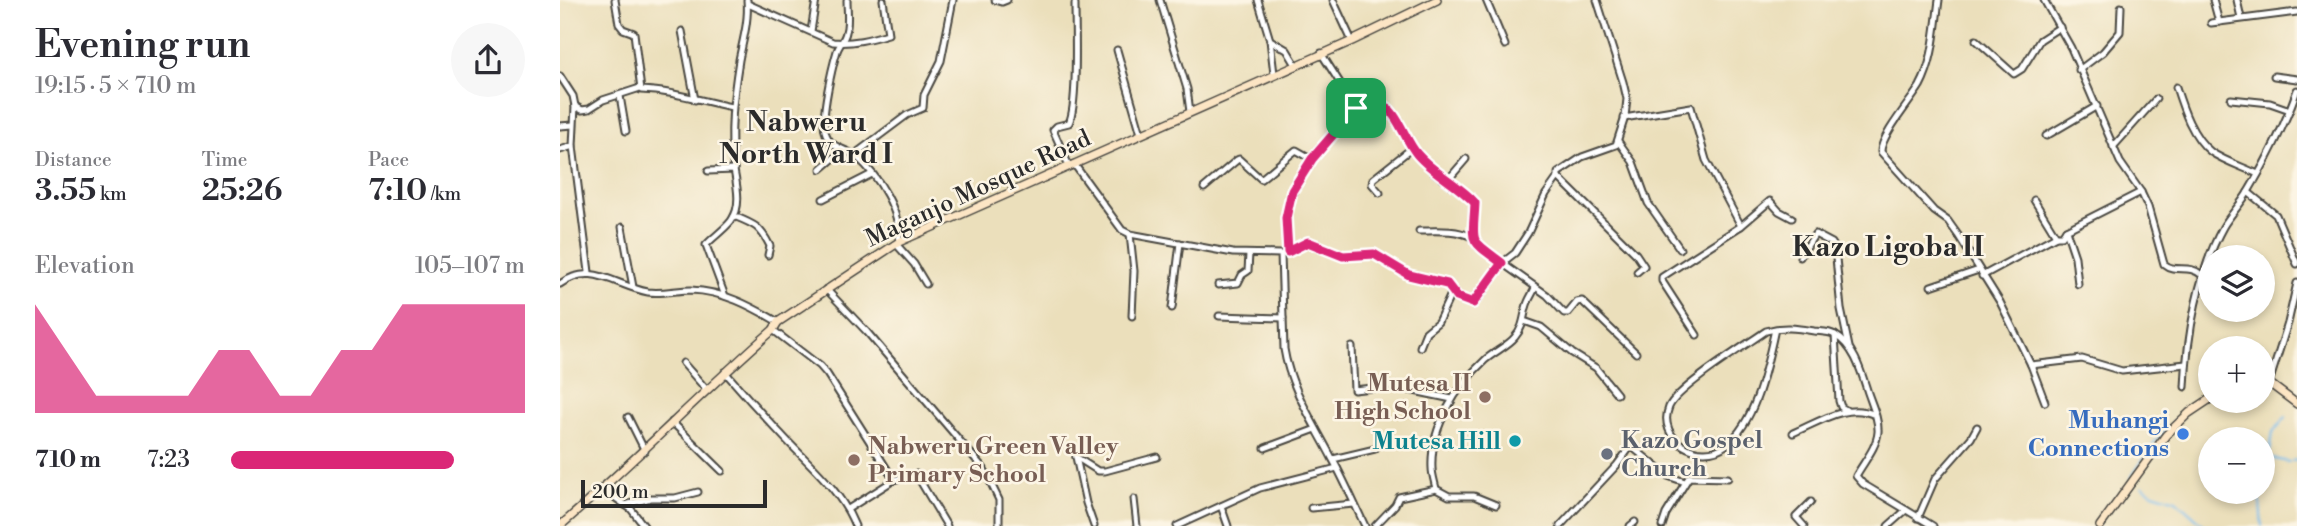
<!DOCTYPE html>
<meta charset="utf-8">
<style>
:root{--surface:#fff;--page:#f7f7f7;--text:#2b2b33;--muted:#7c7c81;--accent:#db2777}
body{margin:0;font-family:"Libre Bodoni",serif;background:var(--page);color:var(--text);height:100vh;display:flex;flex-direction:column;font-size:26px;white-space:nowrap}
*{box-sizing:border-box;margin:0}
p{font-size:23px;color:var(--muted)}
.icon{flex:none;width:38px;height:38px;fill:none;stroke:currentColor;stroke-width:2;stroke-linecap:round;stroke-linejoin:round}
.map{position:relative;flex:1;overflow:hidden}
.panel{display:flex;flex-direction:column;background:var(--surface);width:560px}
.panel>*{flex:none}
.fabs{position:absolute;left:1638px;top:245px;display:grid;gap:14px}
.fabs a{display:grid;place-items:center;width:77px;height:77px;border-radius:50%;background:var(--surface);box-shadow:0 4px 10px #0003;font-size:35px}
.scale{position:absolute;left:21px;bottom:18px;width:186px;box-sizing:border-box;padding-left:7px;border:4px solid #2b2b2b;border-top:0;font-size:19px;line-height:24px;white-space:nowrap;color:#2b2b2b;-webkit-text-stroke:5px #fcf5e5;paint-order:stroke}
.pin{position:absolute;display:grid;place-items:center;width:60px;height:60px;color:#fff;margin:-30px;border-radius:14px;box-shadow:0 4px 10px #0006}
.round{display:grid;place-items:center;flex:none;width:74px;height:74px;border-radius:37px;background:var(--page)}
.head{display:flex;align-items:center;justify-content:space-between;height:119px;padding:0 35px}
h1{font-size:38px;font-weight:600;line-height:52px}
.metrics{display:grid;grid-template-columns:repeat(3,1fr);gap:10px;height:119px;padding:7px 35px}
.metrics div{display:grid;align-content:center}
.metrics b{font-size:30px;font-weight:600}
.metrics small{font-size:19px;font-weight:400}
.metrics p{font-size:19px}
.chart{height:196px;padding:14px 35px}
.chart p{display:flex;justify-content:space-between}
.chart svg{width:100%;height:126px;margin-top:7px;fill:var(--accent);opacity:.7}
ul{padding:0 35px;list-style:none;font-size:23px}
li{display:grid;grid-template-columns:112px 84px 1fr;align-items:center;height:52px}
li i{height:18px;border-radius:9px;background:var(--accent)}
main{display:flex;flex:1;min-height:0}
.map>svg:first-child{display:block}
</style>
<main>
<section class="panel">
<div class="head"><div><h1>Evening run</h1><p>19:15 · 5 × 710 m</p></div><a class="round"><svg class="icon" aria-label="share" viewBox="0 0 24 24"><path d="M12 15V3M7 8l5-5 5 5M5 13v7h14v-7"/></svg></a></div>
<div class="metrics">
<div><p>Distance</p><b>3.55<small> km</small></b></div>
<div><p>Time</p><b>25:26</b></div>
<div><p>Pace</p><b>7:10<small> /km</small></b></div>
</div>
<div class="chart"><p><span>Elevation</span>105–107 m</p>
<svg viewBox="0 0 160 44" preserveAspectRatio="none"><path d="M0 44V6L10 22L20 38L30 38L40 38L50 38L60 22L70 22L80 38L90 38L100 22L110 22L120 6L130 6L140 6L150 6L160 6V44z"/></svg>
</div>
<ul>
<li><b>710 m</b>7:23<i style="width:76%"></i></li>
</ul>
</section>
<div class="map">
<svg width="1737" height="526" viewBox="0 0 1737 526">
<rect width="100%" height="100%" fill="#fcf5e5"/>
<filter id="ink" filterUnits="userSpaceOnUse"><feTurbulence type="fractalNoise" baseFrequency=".0143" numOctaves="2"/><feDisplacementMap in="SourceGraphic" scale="14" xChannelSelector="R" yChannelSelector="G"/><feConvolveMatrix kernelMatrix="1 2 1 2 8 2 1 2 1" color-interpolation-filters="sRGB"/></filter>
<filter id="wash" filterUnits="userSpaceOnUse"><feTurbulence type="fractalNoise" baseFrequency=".00686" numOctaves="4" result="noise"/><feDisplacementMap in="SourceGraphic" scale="28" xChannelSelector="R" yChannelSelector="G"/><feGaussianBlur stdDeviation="1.57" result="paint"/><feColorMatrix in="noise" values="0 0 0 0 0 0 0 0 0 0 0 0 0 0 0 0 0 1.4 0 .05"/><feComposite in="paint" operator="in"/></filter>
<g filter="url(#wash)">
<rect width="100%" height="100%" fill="#ebdfbb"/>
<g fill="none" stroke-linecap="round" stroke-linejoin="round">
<g stroke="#7bc0f2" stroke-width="2">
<path d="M1709 458 1713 432 1726 417"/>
<path d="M1703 461 1709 458 1729 462"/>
<path d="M1732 461 1737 460"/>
<path d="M1570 479 1596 440 1624 412"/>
<path d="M1582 486 1593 493 1616 500 1645 526"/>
<path d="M1699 492 1702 526"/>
</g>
</g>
</g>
<g filter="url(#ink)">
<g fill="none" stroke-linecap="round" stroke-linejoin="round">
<defs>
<g id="street">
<path d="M55 0 59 24 63 29 74 33 81 90C113 91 141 101 172 107"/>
<path d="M287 0C287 10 289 23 286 32 285 39 279 45 277 51 272 68 261 115 265 131 270 150 287 148 297 157 319 177 341 211 339 242"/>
<path d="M435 0 442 2 447 0"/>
<path d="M600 0 627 89 630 112"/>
<path d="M698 0 710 40 714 74"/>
<path d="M773 0 792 41"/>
<path d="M926 0 945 45"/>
<path d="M1379 0C1375 29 1374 60 1360 86 1351 101 1320 137 1321 152L1374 211 1388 221 1398 235 1440 302 1471 365 1522 359 1562 371 1626 364"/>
<path d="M1484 0 1511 48 1560 162 1581 192 1588 207 1604 264C1616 274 1628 263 1642 275"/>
<path d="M1653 0 1659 22"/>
<path d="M1677 0 1681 18"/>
<path d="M188 4 273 42C292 44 311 39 328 34L323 0"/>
<path d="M1651 23 1737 12"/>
<path d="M122 31 135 100"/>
<path d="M251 31 256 0"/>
<path d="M710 40 727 50 736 65"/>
<path d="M1416 40 1454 74 1462 69 1480 40 1500 27"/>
<path d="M557 50 581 134"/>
<path d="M761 53 796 108 819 102 827 106 858 156 874 172 914 201 912 237 918 246 987 295 1004 313H1008L1017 302 1022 301 1076 353"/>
<path d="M1519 70 1543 52 1560 32 1561 7"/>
<path d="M0 76 13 96 15 106 13 146 0 150"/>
<path d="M1714 76 1737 79"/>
<path d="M1616 87C1623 109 1632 137 1651 152 1664 161 1683 167 1698 174"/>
<path d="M60 96 66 131"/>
<path d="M1671 99 1710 103 1730 110"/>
<path d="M15 106 22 110 29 109 43 100 80 88"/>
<path d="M1064 118 1131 107 1146 160 1181 226"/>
<path d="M0 126 13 125"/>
<path d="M1486 136 1537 106"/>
<path d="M1058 141 1073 162 1088 203 1120 249"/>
<path d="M13 146 29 272"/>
<path d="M1553 147 1596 99"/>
<path d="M295 154 347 115 363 108 364 95 381 61 393 0"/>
<path d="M514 164 562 230 570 234 673 253 721 254 724 349C730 388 754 423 772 458 784 480 794 503 805 526"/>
<path d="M509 166 493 130 497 126 509 123C518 104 515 29 515 4"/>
<path d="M261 169 282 151"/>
<path d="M174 170C169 132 173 98 179 60 183 40 189 21 187 0"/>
<path d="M148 171 174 170C177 186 182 207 171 221 164 230 153 237 146 245L165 296"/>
<path d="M998 177 1076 254 1084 266 1077 272"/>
<path d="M887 181 906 159"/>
<path d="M644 188 677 160 679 159 701 179 736 150 752 159"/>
<path d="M1688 192 1716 215 1737 264"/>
<path d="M820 193 812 184 813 179 852 148"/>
<path d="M263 199 312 174"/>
<path d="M1474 200 1496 236"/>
<path d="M174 216C194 224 200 226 210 246L208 255"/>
<path d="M62 227 73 287"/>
<path d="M1506 230 1515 257 1518 284"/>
<path d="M859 231C876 231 895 229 912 237"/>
<path d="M570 234 574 271 572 316"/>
<path d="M336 244 354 264 366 284"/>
<path d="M727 252C729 242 724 227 726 215 734 172 768 140 796 108"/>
<path d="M728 252 748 242 783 256 814 254 849 275 887 284 897 297 913 303 917 300 942 263 955 253 968 233 986 194 998 177V173L1022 157 1056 145 1065 117 1067 99 1063 82 1037 0"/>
<path d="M1240 257 1255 234 1272 243 1275 248 1281 309 1289 347"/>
<path d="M1422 276 1496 236H1502L1506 230 1581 192"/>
<path d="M0 284C32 261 55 286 88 292 102 294 117 290 131 290 163 291 191 306 218 322"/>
<path d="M658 285 678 283 682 275 688 271 689 254"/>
<path d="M1371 286 1419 270"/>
<path d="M266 289 307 332 424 469 439 500V526"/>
<path d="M612 308 620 243"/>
<path d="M659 316 723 318"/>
<path d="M964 321 981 327 1012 353 1036 368 1057 394"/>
<path d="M1215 329C1207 364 1197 421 1166 445 1140 465 1096 439 1109 407 1117 388 1186 345 1206 331 1223 326 1236 328 1254 331 1261 332 1268 331 1275 335 1294 346 1301 371 1307 390 1311 403 1319 418 1318 432 1317 447 1303 463 1296 476L1303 484 1373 526"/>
<path d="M213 330 260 366 267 374 334 480"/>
<path d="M1137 335 1102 281V277L1181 226 1210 201 1219 211 1232 218"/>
<path d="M1275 335 1279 401 1281 407 1286 410"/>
<path d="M792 347 794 390 830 386 892 399"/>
<path d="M860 347 866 332 878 322 892 292"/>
<path d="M123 363 146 389"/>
<path d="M1471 365 1485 402"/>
<path d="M165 372C183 393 201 413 220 433 247 463 280 488 295 526"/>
<path d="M1709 383 1728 323 1737 283"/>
<path d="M1625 387C1627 336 1638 272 1663 227 1670 215 1681 204 1688 192 1707 160 1725 125 1737 90"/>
<path d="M68 417 85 451"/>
<path d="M112 422 162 471"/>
<path d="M1233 433C1259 422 1287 402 1315 415"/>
<path d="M705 448 756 429"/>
<path d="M516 457 538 471H545L597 457"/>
<path d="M516 457 526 503 534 526"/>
<path d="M773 459 815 449"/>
<path d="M43 489 71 509 84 526"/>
<path d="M876 489C875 483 872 475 872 468 870 427 897 386 925 360 934 352 949 345 955 337 965 326 963 314 968 302 970 297 973 293 975 288"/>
<path d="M574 499 577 526"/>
<path d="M65 505 91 498H115L138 492"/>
<path d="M661 506 668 526"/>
<path d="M751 508 794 504"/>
<path d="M288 509 334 480 356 474 387 526"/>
<path d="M1358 518 1375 479 1411 438 1417 427"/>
<path d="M617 526 700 488 777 468"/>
<path d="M815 526 835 505 839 497 876 489 889 496H914L936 505"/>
<path d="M1000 526 1057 465 1071 446 1108 476 1125 482"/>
<path d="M1070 526 1075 522"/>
<path d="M1102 526 1106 514 1129 477 1168 478"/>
<path d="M1244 526 1236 517 1251 502"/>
<path d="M1328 526 1346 510"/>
</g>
<g id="secondary">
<path d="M1703 382 1709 383 1737 404"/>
<path d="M0 526C73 463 140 394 213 330L218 322 339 242 792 41 877 0"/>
<path d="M1540 526 1606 435 1629 413 1650 399"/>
</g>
</defs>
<use href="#street" stroke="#484641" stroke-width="9"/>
<use href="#secondary" stroke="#484641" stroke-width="10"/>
<use href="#street" stroke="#fff" stroke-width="5"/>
<use href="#secondary" stroke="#fce5c4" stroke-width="7"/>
</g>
</g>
<g fill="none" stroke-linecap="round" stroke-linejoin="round" filter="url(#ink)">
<defs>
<path id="route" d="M819 102C838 111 844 139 857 154 874 174 899 185 915 203 913 245 907 237 942 263L913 303 897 297 887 284 849 275 814 254 783 256 748 242 728 252 726 218 732 191 752 159 796 108Z"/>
</defs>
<use href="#route" stroke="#fff" stroke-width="14"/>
<use href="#route" stroke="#db2777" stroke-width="9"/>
</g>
<g fill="#8d6e63" stroke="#fcf5e5" stroke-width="2.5">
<circle cx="925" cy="397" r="7"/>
<circle cx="294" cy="460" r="7"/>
</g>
<circle fill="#3f7fe0" stroke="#fcf5e5" stroke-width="2.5" cx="1623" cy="434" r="7"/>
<circle fill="#0f9aa8" stroke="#fcf5e5" stroke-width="2.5" cx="955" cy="441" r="7"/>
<circle fill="#6b7280" stroke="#fcf5e5" stroke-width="2.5" cx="1047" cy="454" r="7"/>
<g text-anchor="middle" stroke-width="5" stroke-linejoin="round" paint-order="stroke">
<g font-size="24" fill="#2b2b2b" stroke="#fcf5e5">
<text transform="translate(418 188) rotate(-25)" y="8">Maganjo Mosque Road</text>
</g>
<g font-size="24" font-weight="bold" fill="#785e54" stroke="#fcf5e5" text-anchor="end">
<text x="911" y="391">Mutesa II<tspan x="911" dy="28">High School</tspan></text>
<text x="308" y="454" text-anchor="start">Nabweru Green Valley<tspan x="308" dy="28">Primary School</tspan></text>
</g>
<g font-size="24" font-weight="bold" fill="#366cbe" stroke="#fcf5e5" text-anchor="end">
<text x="1609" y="428">Muhangi<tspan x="1609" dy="28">Connections</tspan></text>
</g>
<g font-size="24" font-weight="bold" fill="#5b616d" stroke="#fcf5e5" text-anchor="start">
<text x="1061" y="448">Kazo Gospel<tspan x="1061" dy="28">Church</tspan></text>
</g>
<g font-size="24" font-weight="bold" fill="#0d838f" stroke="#fcf5e5" text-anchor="end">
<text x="941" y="449">Mutesa Hill</text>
</g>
<g font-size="28" font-weight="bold" fill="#2b2b2b" stroke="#fcf5e5">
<text x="246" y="131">Nabweru<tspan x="246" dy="32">North Ward I</tspan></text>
<text x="1328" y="256">Kazo Ligoba II</text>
</g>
</g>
</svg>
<div class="fabs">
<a><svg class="icon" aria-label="layers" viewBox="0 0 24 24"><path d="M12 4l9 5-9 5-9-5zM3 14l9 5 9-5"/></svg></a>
<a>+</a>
<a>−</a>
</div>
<div class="scale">200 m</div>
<div class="pin" style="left:796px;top:108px;background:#1e9e55"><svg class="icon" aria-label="arrive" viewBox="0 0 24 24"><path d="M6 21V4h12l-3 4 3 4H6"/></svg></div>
</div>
</main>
